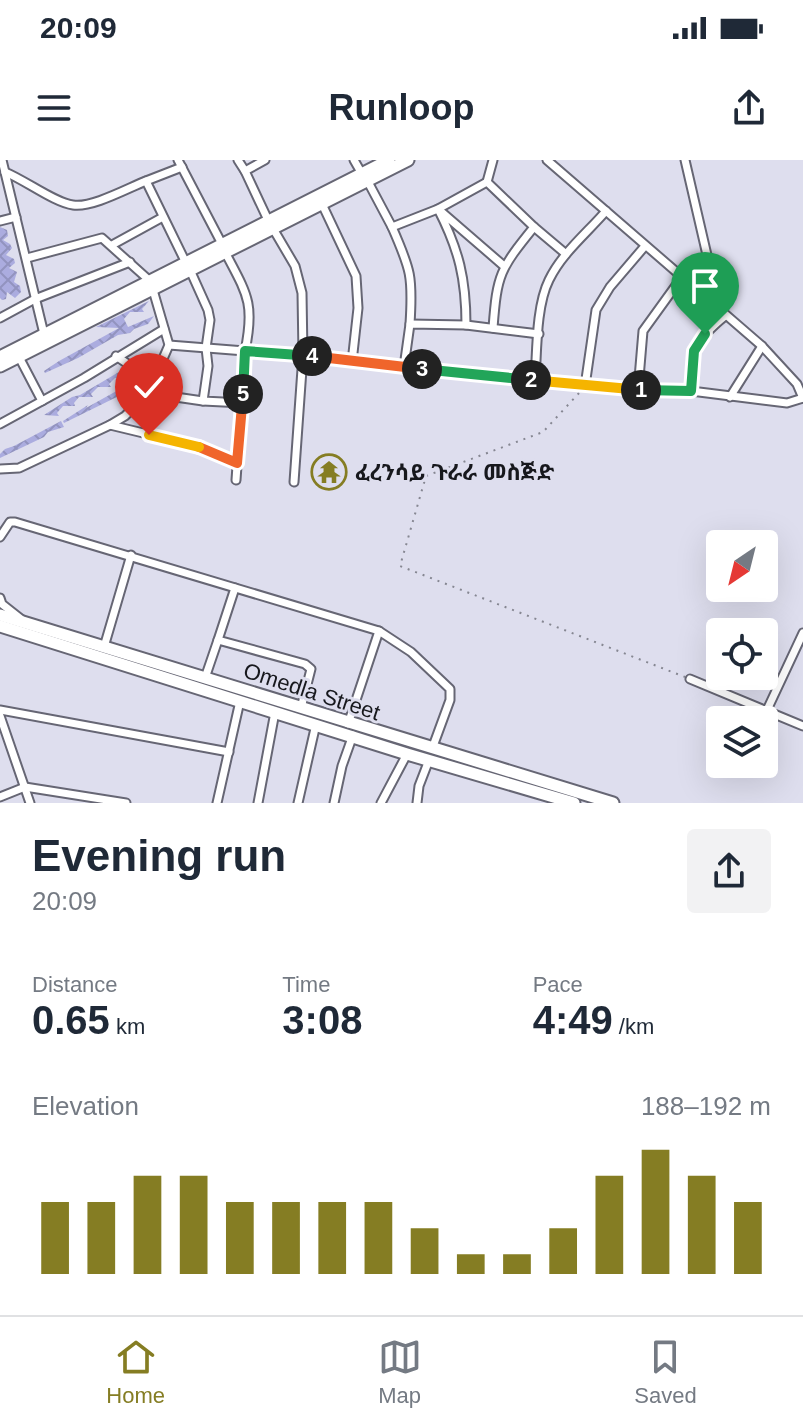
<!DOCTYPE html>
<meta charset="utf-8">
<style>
:root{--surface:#fff;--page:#f2f2f3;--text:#1f2937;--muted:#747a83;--line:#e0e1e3;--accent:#857d23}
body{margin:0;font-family:Arial,"Noto Sans Ethiopic",sans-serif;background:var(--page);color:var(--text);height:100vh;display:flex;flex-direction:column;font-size:30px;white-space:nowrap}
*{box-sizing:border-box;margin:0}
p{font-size:26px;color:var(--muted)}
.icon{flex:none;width:44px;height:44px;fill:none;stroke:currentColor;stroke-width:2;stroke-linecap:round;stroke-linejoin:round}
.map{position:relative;height:643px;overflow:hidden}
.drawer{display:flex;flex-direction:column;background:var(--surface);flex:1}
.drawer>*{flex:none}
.needle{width:52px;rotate:215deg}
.tools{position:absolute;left:706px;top:370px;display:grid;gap:16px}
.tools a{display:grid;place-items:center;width:72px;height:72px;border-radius:8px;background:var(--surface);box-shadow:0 8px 32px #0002;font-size:40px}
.pin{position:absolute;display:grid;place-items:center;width:68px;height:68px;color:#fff;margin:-82px -34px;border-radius:50% 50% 50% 0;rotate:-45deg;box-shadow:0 0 8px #0007}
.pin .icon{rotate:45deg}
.km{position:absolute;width:40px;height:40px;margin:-20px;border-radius:50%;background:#222;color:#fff;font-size:22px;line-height:40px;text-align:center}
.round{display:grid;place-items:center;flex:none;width:84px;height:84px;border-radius:8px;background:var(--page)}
.head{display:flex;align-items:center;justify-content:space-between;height:136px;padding:0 32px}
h1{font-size:44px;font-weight:700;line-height:60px}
.figures{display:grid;grid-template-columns:repeat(3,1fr);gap:12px;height:136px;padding:8px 32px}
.figures div{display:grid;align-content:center}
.figures b{font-size:40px;font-weight:700}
.figures small{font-size:22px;font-weight:400}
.figures p{font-size:22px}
.chart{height:224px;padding:16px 32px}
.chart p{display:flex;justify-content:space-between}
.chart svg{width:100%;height:144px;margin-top:8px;stroke:var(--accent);stroke-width:6}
.status{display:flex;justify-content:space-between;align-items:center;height:56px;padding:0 40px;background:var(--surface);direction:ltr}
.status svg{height:22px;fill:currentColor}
header{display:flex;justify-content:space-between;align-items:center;height:104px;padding:0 32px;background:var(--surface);font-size:36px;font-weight:700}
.tabs{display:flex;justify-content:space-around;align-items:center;height:112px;border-top:2px solid var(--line);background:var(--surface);font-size:22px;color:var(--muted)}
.tabs a{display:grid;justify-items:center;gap:4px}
.tabs .on{color:var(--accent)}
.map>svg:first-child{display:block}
</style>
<div class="status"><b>20:09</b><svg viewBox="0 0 49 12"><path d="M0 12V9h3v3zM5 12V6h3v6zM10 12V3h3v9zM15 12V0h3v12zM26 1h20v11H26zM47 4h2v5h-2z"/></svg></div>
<header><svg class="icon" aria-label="menu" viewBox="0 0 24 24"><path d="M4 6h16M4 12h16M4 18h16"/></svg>Runloop<svg class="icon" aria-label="share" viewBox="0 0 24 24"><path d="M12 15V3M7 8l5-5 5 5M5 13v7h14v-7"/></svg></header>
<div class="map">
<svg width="803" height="643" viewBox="0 0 803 643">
<defs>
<pattern id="building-cross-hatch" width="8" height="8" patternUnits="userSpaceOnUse" patternTransform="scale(2)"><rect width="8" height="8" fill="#abacdf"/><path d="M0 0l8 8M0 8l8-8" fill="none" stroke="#9293bf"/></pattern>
</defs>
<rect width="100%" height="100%" fill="#dedeee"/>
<g fill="url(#building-cross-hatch)">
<path d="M0 67 7 70 8 76 3 80 10 84 12 88 6 95 14 99 15 103 9 108 17 112 14 122 20 126 21 132 15 138 7 132 6 139 2 140 0 138Z"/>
<path d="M149 141 142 149 144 152H130L124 159 128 167 154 156 148 164 134 169 130 173 118 175 78 198 45 213 44 211 59 201 119 168 96 167Z"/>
<path d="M124 209 129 213V218H115L109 224 111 227H98L91 234 93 237H79L74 243 75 246H63L57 253 59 256 44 255 72 237 80 235Z"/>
<path d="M138 219 133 229 64 263 63 261 88 245 86 248Z"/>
<path d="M61 261 64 267 48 272 44 277 0 298V294L5 289 14 286Z"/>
</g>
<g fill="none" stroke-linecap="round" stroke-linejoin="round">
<defs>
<g id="street">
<path d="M2 0 44 174"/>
<path d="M178 0 222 84"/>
<path d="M238 0 245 11 265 0"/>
<path d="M354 0 362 14"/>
<path d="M493 0 487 22 534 67C500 109 497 114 493 168"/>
<path d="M547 0 762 186 797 224 803 238"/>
<path d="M685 0 710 108 704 137"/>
<path d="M182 7 146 21 186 103"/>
<path d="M245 11 268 60 295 106 302 133 303 195 294 322"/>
<path d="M5 12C25 20 55 43 73 45 92 48 128 28 146 21"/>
<path d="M367 20 392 67"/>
<path d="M322 44 356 116 358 148 352 202"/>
<path d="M0 61 16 57"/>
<path d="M534 67 566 94"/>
<path d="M112 85 163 57"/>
<path d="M27 98 102 78 150 121"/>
<path d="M190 110 208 150 210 160 206 188 208 206 203 241 243 243"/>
<path d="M0 158 35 139 130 102"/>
<path d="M410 164C413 117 411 110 392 67L438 49 487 22"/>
<path d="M466 165C466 119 459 90 438 49L504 106"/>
<path d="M169 185 245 191C255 143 247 134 225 92"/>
<path d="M116 196 153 221"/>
<path d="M19 197 42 241"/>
<path d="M404 207 410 164 466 165 539 174"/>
<path d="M535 220C537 191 536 146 549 120 562 93 587 73 606 51"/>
<path d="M585 226 596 150 610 127 645 86"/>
<path d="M638 230 643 171 682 117"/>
<path d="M691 231C693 190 692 183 725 156"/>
<path d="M148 233 169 185 153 130"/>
<path d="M730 237 762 186"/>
<path d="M203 241 148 233 125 256 110 265 193 285 237 303"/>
<path d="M0 264 84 218 164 169"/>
<path d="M0 309 19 308 110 265"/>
<path d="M236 320 245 191 303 195 585 226 691 231 787 243 803 238"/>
<path d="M0 377 10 362H15L379 471 411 492 450 529V540L432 589"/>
<path d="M0 438 2 444 21 459"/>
<path d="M218 480 235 428"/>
<path d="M104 487 131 395"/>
<path d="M205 518 218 480 305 504 311 509 301 548"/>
<path d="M690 519 803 566"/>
<path d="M0 550 229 592"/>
<path d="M767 550 803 473"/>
<path d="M0 556 30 643"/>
<path d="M348 564 379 471"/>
<path d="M0 637 25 627 126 643"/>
<path d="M217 643 240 541"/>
<path d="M258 643 275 552"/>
<path d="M298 643 316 564"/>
<path d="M334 643 342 606 353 575"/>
<path d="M381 643 407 594"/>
<path d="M417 643 419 626 429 600"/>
</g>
<g id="secondary">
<path d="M0 197 389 0"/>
<path d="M0 206 408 0"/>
<path d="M0 455 613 643"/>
<path d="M0 466 407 594 574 643"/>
</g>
</defs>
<use href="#street" stroke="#666674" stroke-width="11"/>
<use href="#secondary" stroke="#666674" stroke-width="15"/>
<path stroke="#868792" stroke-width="2" stroke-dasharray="2 6" stroke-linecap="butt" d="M579 233 543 272 426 316 400 406 685 517"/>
<use href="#street" stroke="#fff" stroke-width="7"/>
<use href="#secondary" stroke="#fff" stroke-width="11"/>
</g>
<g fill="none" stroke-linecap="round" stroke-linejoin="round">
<defs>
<path id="split-1" d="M641 230 691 231 694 191 705 174"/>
<path id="split-2" d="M531 220 641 230"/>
<path id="split-3" d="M422 209 531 220"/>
<path id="split-4" d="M312 196 422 209"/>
<path id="split-5" d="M243 234 245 191 312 196"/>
<path id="split-6" d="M199 287 237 303 243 234"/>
<path id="split-7" d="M149 275 199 287"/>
</defs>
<use href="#split-1" stroke="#fff" stroke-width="16"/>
<use href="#split-2" stroke="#fff" stroke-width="16"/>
<use href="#split-3" stroke="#fff" stroke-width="16"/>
<use href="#split-4" stroke="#fff" stroke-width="16"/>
<use href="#split-5" stroke="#fff" stroke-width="16"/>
<use href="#split-6" stroke="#fff" stroke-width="16"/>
<use href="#split-7" stroke="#fff" stroke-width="16"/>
<use href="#split-1" stroke="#22a559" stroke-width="10"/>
<use href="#split-2" stroke="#f5b400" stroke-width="10"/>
<use href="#split-3" stroke="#22a559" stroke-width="10"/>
<use href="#split-4" stroke="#f0652b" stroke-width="10"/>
<use href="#split-5" stroke="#22a559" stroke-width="10"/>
<use href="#split-6" stroke="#f0652b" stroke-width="10"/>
<use href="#split-7" stroke="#f5b400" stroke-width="10"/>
</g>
<defs>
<symbol id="temple-ring" viewBox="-11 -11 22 22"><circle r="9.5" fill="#dedeee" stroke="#857d23" stroke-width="1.5"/><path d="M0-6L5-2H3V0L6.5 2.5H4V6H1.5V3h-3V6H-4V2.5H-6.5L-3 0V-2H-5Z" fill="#857d23"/></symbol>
</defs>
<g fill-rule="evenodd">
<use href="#temple-ring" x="309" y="292" width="40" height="40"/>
</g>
<g text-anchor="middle" stroke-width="6" stroke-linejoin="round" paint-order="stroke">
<g font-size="22" font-weight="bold" fill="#17181d" stroke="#dedeee" text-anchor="start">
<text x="355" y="320">ፈረንሳይ ጉራራ መስጅድ</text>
</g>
<g font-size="22" fill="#17181d" stroke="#dedeee">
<text transform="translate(312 531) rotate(18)" y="8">Omedla Street</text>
</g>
</g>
</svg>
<div class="tools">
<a><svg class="needle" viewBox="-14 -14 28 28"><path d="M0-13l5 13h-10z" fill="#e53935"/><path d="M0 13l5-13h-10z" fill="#747a83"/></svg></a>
<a><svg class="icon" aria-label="locate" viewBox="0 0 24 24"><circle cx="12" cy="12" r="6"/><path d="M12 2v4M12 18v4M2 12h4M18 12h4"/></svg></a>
<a><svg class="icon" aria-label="layers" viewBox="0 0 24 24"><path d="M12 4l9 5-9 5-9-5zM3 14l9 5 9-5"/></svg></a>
</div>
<div class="pin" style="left:705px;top:174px;background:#1e9e55"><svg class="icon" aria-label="arrive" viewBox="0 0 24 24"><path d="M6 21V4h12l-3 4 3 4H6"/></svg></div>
<div class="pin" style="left:149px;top:275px;background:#d93025"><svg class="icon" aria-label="check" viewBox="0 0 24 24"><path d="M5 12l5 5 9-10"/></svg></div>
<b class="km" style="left:641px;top:230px">1</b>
<b class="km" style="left:531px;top:220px">2</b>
<b class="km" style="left:422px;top:209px">3</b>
<b class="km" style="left:312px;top:196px">4</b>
<b class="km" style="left:243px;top:234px">5</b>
</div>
<section class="drawer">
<div class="head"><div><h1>Evening run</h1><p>20:09</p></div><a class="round"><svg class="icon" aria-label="share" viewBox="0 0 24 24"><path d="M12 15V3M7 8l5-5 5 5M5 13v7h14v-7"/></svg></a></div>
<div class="figures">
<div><p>Distance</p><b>0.65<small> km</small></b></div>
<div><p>Time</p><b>3:08</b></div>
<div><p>Pace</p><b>4:49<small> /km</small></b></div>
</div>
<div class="chart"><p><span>Elevation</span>188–192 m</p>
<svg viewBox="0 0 160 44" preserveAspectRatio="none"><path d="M5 44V22M15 44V22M25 44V14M35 44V14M45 44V22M55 44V22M65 44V22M75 44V22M85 44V30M95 44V38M105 44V38M115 44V30M125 44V14M135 44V6M145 44V14M155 44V22"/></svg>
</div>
</section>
<nav class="tabs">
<a class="on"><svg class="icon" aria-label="home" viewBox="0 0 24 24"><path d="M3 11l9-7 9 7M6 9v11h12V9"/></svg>Home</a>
<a><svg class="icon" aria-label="map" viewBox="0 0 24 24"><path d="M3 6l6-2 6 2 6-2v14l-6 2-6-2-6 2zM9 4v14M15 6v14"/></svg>Map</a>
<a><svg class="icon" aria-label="saved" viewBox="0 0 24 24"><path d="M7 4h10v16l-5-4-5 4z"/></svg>Saved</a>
</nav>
